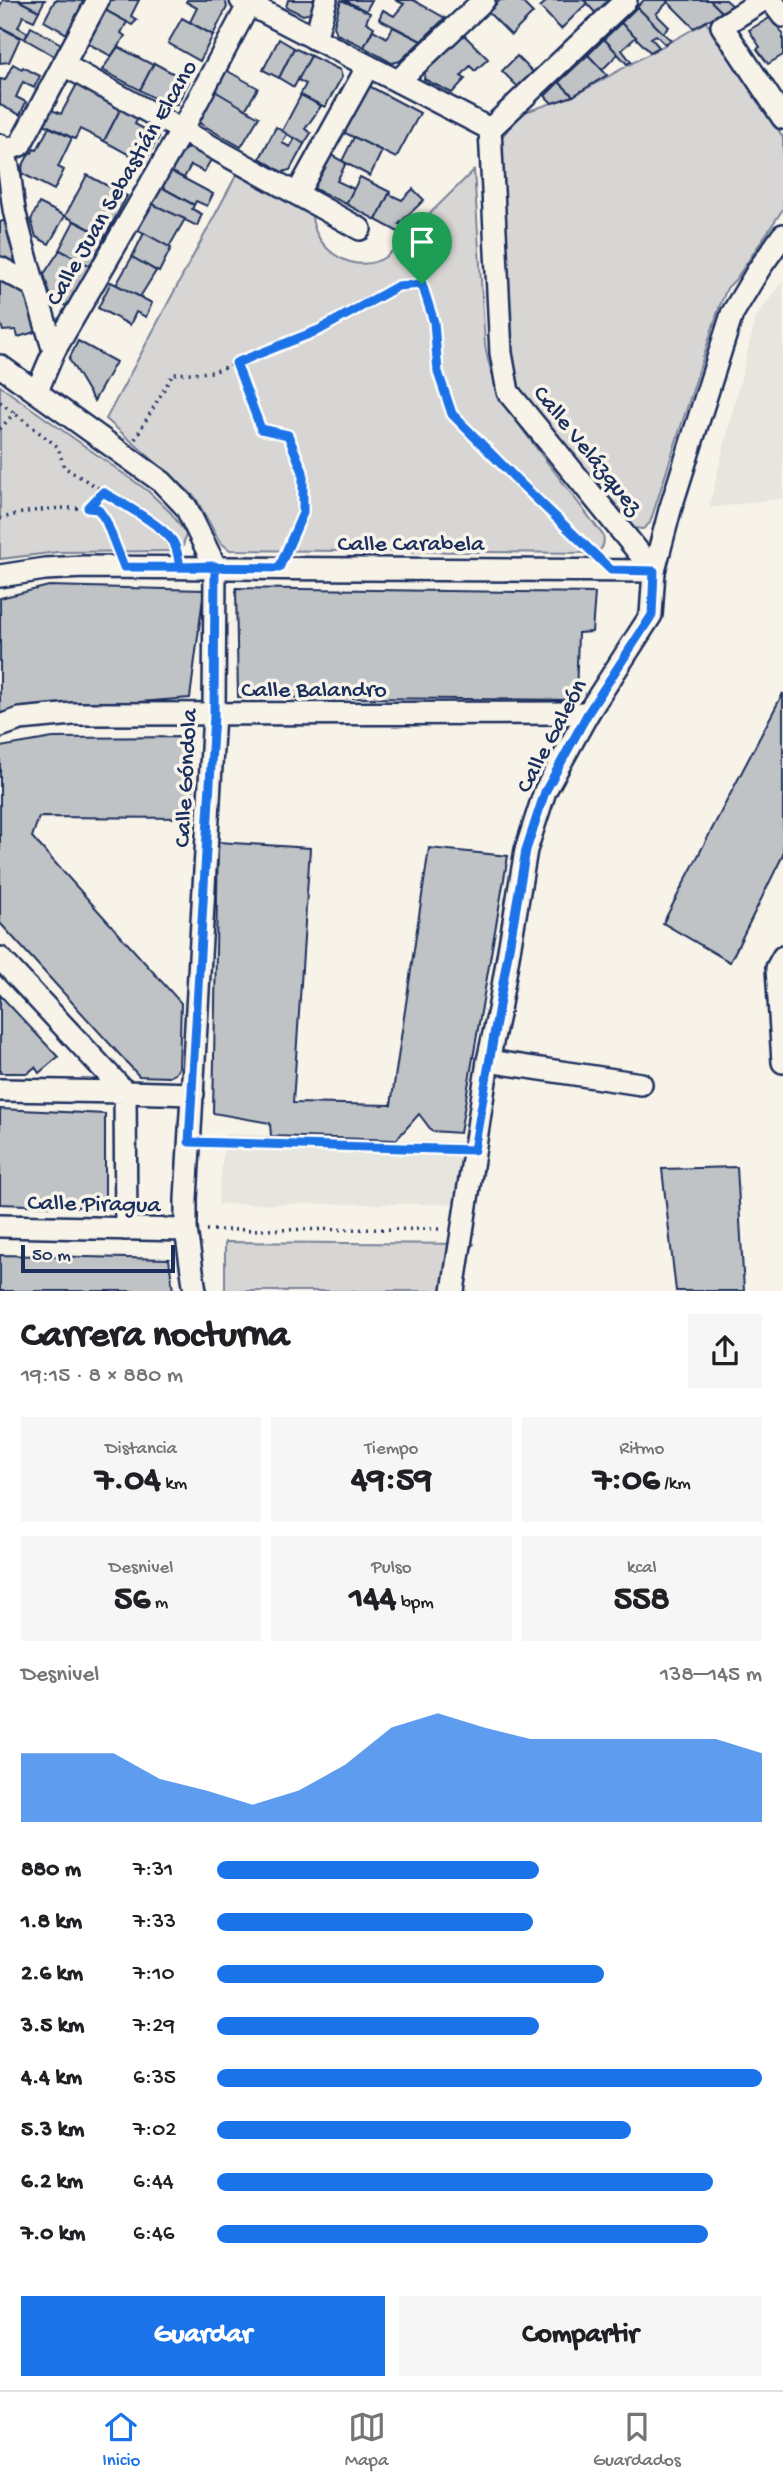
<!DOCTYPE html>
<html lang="es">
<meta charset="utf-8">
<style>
:root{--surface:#fff;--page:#f6f6f6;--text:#202124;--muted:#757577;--line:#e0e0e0;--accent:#1a73e8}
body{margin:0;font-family:"Gochi Hand",sans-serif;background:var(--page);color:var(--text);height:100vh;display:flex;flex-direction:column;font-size:26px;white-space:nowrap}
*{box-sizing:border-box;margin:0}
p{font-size:23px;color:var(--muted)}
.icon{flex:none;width:38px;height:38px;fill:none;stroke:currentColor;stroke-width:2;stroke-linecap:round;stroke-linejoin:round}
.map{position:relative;height:1291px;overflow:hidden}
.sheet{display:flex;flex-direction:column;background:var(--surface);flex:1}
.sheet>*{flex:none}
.scale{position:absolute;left:21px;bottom:18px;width:154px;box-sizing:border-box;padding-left:7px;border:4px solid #1b2f5e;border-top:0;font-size:19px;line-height:24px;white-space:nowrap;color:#1b2f5e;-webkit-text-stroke:5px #f7f3e8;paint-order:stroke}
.pin{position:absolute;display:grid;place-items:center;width:60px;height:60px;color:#fff;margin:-72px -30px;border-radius:50% 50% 50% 0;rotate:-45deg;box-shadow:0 0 7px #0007}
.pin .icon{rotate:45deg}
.round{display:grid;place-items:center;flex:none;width:74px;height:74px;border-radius:0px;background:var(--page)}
.head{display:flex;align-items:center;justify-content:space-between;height:119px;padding:0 21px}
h1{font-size:38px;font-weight:700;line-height:52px}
.stats{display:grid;grid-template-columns:repeat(3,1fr);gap:10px;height:119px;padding:7px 21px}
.stats div{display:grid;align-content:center;border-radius:0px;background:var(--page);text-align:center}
.stats b{font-size:35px;font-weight:700}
.stats small{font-size:19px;font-weight:400}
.stats p{font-size:19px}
.chart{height:196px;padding:14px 21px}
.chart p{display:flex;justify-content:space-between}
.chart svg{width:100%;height:126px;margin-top:7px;fill:var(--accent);opacity:.7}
.cta{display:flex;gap:14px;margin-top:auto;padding:14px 21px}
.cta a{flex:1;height:80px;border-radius:0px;background:var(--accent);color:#fff;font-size:28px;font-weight:700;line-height:80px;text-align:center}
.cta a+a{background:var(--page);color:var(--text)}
ul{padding:0 21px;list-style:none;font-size:23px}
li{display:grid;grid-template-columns:112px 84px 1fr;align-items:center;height:52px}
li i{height:18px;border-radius:9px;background:var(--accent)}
.dock{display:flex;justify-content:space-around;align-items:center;height:98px;border-top:2px solid var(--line);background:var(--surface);font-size:19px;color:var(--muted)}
.dock a{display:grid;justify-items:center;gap:4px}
.dock .selected{color:var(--accent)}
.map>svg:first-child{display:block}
</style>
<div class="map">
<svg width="783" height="1291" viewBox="0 0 783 1291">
<rect width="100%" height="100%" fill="#f7f3e8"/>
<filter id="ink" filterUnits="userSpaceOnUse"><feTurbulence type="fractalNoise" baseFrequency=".0143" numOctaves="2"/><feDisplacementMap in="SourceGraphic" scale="14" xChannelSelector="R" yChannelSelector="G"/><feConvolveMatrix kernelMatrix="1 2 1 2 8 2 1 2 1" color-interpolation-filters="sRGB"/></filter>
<g filter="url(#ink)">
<g fill="#e6e5de">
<path d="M783 281V498L709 508 756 317Z"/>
<path d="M225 1134 479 1143 472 1204H218Z"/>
</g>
<g fill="#d7d6d4" stroke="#798299" stroke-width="2">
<path d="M706 22 783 137V209L736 279 727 288 720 305 650 523 643 529 633 528 628 524 625 528 521 391 513 375 507 346 500 139 522 113 573 96Z"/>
<path d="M474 170 485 344C491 392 519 425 547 462 566 486 584 511 603 535 605 543 603 551 594 553L230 550 220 542 195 497 106 419 238 172 312 215C313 250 357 279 388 255Z"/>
<path d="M0 386 148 491 171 513 186 534 183 546 177 551 58 552 0 559Z"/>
<path d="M225 1242 474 1244 448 1291H225Z"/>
</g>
<g fill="#c0c3c5" stroke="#1b2f5e" stroke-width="2">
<path d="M3 0H18L39 11 34 21 23 16 18 27 28 33 25 39 0 27V6Z"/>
<path d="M18 0H45L39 11Z"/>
<path d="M55 0 86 1 69 35 44 21Z"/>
<path d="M111 0H139L131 16 137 20 132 25 105 10Z"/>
<path d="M187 0H225L227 7 213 35 190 22 197 8 186 2Z"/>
<path d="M288 0H314L311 13 303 15 286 7Z"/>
<path d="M341 0 370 13 366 22 374 27 364 47 337 34 334 26Z"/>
<path d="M344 0H372L366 11Z"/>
<path d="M395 0H413L445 18 421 41 379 19 383 10 394 16 404 4Z"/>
<path d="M500 0H520L533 13 511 35 488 12Z"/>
<path d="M548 0H584L587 3 561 29 540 7Z"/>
<path d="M584 0H614L597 15Z"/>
<path d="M644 0H666L668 2 656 14 669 27 663 33 637 7Z"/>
<path d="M666 0H710L722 12 694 28Z"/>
<path d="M710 0H726L733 6 722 12Z"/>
<path d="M637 7 663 33 671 40 665 44 656 35 651 38 659 47 650 52 621 23Z"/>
<path d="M105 10 127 22 121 33 125 36 111 56 87 43Z"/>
<path d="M771 17 783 34V55L768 64 757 49 760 47 749 30Z"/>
<path d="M182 18 213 35 200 61 168 43Z"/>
<path d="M621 23 636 37 622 50 631 62 627 64 604 39Z"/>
<path d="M0 27 20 38 9 62 0 63Z"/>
<path d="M31 27 63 45 56 57 25 39Z"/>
<path d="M393 27 421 41 400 61 392 63 364 47 373 30 387 38Z"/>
<path d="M464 35 488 59 475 71 470 66 461 76 465 79 452 93 424 79 425 72Z"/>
<path d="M279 39 294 48 279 78 263 70Z"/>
<path d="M604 39 618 54 602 70 588 55Z"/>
<path d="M118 47 153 65 140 90 102 70Z"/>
<path d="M294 48 311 56 294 87 279 78Z"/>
<path d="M588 55 607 75 573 96 559 82Z"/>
<path d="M311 56 340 70 342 77 325 107 300 95 306 84 298 80Z"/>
<path d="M517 56 536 75 520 89 502 71Z"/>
<path d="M154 63 189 82 177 104 168 106 140 90Z"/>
<path d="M13 64 22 69 23 67 40 76 34 88 23 82 16 97 26 102 20 115 0 105V79L5 80Z"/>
<path d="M224 69 258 88 245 110 213 90Z"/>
<path d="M559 82 573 96 552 103 545 96Z"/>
<path d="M77 84 121 108 104 141 80 129 75 139 44 124 52 110 61 114Z"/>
<path d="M371 87 420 113 396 158 341 131 362 90Z"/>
<path d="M213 90 259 117 241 147 201 124 198 117Z"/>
<path d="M301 95 321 106 305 129 311 133 304 144 282 131Z"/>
<path d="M121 108 138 118 135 124 159 137 144 163 104 141Z"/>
<path d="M49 127 72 138 58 167 64 170 54 190 23 174 22 167 30 152 32 153 34 149 37 150Z"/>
<path d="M276 127 287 134 282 143 290 147 295 138 304 144 290 170 282 172 260 158Z"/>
<path d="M354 137 382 151 370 176 342 161Z"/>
<path d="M192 147 212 158 204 172 191 165 184 178 170 171 181 151Z"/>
<path d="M329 154 346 163 337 181 354 189 346 204 315 189 313 185Z"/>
<path d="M170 171 213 194 207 206 196 201 194 205 161 187Z"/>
<path d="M87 175 127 196 105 237 65 216Z"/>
<path d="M360 177 390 192 376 220 346 204Z"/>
<path d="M161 187 194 205 192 209 202 214 197 226 152 204Z"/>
<path d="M413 189 424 200 399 224 408 228 402 234 376 220 389 194 402 200Z"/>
<path d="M39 203 65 216 49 244 36 237 31 220Z"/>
<path d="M152 204 185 219 169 247 138 230Z"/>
<path d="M6 220 16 262 12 266 0 260V222Z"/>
<path d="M74 221 105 237 90 266 59 250Z"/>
<path d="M144 233 171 248 159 272 132 257Z"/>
<path d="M60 250 90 266 68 307 51 298 44 274Z"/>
<path d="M132 257 156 271 140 297 116 285Z"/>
<path d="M0 279 26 292 38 331 18 337 16 330 3 331 0 322Z"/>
<path d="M111 282 152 303 146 317 136 312 130 325 98 308Z"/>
<path d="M78 341 116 362 94 401 69 359Z"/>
<path d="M49 586 204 590 190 698 0 713V598Z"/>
<path d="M236 588 595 593 592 632 578 633 576 700 238 697Z"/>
<path d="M783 693V855L730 962 663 923Z"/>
<path d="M190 737 193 778 192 818 39 817 32 837 181 1003 179 1068 175 1074 169 1077 139 1076 0 923V747L53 738Z"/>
<path d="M218 842 310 848 293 1103 391 1105 429 848 508 856 460 1133 432 1131 419 1114 396 1140 271 1136 270 1123 213 1113Z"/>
<path d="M0 995 58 1057 39 1073 35 1067 28 1073H0Z"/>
<path d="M0 1109 105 1114V1208L0 1204Z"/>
<path d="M737 1167 744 1291H676L662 1169Z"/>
<path d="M0 1255 169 1259 173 1291H0Z"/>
</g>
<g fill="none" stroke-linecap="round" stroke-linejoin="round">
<defs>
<g id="minor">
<path d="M241 0 490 129"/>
<path d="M763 0 722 26 783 118"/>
<path d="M771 0 783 16"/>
<path d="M315 39 326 0"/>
<path d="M64 65 360 229"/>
<path d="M398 81 484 0"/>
<path d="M490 129 501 353 508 392 654 571"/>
<path d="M490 129 626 0"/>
<path d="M0 145C12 165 10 192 15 214 26 260 40 306 54 351"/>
<path d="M0 155 4 151 20 145 98 0"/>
<path d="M297 194 368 66"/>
<path d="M0 268 34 286"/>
<path d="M0 366 162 482 186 507 215 566 214 714 186 1199V1230L195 1291"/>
<path d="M37 391 54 351 182 130 251 0"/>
<path d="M0 576 45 569 84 567 654 571"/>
<path d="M0 726 20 719 73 714 588 713"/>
<path d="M783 957 777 968 783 1062"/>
<path d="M0 958 125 1092 193 1094"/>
<path d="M488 1061 641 1084"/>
<path d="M0 1090 125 1092 126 1229"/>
<path d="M0 1226 186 1230"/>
<path d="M453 1291 488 1061 499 1010 526 850 545 791 588 713 651 615 654 571 670 510 732 314 759 269 783 235"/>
</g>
</defs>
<use href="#minor" stroke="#1b2f5e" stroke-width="26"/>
<g stroke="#1b2f5e" stroke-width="3.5" stroke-dasharray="2 5" stroke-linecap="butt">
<path d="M236 363 261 429 288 435 303 472V513L287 550"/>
<path d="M0 402 58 447 64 467C90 484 163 522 176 548"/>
<path d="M0 429 15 412"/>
<path d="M135 439 173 374 213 372 236 363 319 330 398 286 422 284 434 322 438 372 452 414 519 482 590 549"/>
<path d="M88 508 103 492"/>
<path d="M0 519C29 509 67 506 98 509L106 521 117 549"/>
<path d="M209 1142 456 1149"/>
<path d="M206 1230 443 1229"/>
</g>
<use href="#minor" stroke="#f7f3e8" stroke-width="21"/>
</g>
</g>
<g fill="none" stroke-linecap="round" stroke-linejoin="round" filter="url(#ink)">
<defs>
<path id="route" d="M422 284 398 286 319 330 236 363 261 429 288 435 303 472V513L279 568C227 567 176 567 124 567L106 521 98 509 88 508 103 492C121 503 160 524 172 540 178 548 178 558 180 567L215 566 214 715 189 1142 474 1150 526 850 545 792 588 713 652 615 654 571 611 570 519 482 452 414 438 372 434 322 422 284"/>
</defs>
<use href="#route" stroke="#fff" stroke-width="14"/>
<use href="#route" stroke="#1a73e8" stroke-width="9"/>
</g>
<g text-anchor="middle" stroke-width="7" stroke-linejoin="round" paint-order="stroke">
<g font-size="24" fill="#1b2f5e" stroke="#f7f3e8">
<text transform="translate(120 182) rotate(-60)" y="8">Calle Juan Sebastián Elcano</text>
<text transform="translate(589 449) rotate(51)" y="8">Calle Velázquez</text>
<text x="411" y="550">Calle Carabela</text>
<text x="314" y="696">Calle Balandro</text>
<text transform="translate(550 735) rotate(-62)" y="8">Calle Galeón</text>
<text transform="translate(184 778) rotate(-87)" y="8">Calle Góndola</text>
<text transform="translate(94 1202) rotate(1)" y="8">Calle Piragua</text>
</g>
</g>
</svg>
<div class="scale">50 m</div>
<div class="pin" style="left:422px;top:284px;background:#1e9e55"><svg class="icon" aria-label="arrive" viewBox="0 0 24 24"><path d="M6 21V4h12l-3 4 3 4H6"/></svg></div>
</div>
<section class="sheet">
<div class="head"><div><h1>Carrera nocturna</h1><p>19:15 · 8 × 880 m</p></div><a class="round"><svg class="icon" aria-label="share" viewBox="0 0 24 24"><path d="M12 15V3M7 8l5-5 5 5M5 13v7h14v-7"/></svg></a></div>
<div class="stats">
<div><p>Distancia</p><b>7.04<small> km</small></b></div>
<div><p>Tiempo</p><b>49:59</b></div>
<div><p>Ritmo</p><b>7:06<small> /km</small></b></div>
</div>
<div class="stats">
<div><p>Desnivel</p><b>56<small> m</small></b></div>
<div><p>Pulso</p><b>144<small> bpm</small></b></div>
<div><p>kcal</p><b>558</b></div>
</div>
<div class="chart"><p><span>Desnivel</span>138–145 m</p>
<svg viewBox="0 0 160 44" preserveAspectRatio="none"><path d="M0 44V20L10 20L20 20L30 29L40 33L50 38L60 33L70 24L80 11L90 6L100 11L110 15L120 15L130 15L140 15L150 15L160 20V44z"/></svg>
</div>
<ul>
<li><b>880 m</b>7:31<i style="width:59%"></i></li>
<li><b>1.8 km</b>7:33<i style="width:58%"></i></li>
<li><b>2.6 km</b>7:10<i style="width:71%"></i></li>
<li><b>3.5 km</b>7:29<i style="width:59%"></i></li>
<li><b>4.4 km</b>6:35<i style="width:100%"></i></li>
<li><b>5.3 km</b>7:02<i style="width:76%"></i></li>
<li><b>6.2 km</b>6:44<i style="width:91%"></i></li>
<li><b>7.0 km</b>6:46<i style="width:90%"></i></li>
</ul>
<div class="cta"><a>Guardar</a><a>Compartir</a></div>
</section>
<nav class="dock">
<a class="selected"><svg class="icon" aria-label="home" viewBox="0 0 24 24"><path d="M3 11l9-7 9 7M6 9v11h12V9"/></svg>Inicio</a>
<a><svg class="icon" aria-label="map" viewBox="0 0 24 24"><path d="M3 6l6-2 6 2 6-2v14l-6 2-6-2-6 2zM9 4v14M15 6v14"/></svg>Mapa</a>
<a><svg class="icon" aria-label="saved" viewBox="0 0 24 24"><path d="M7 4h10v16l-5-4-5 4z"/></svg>Guardados</a>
</nav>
